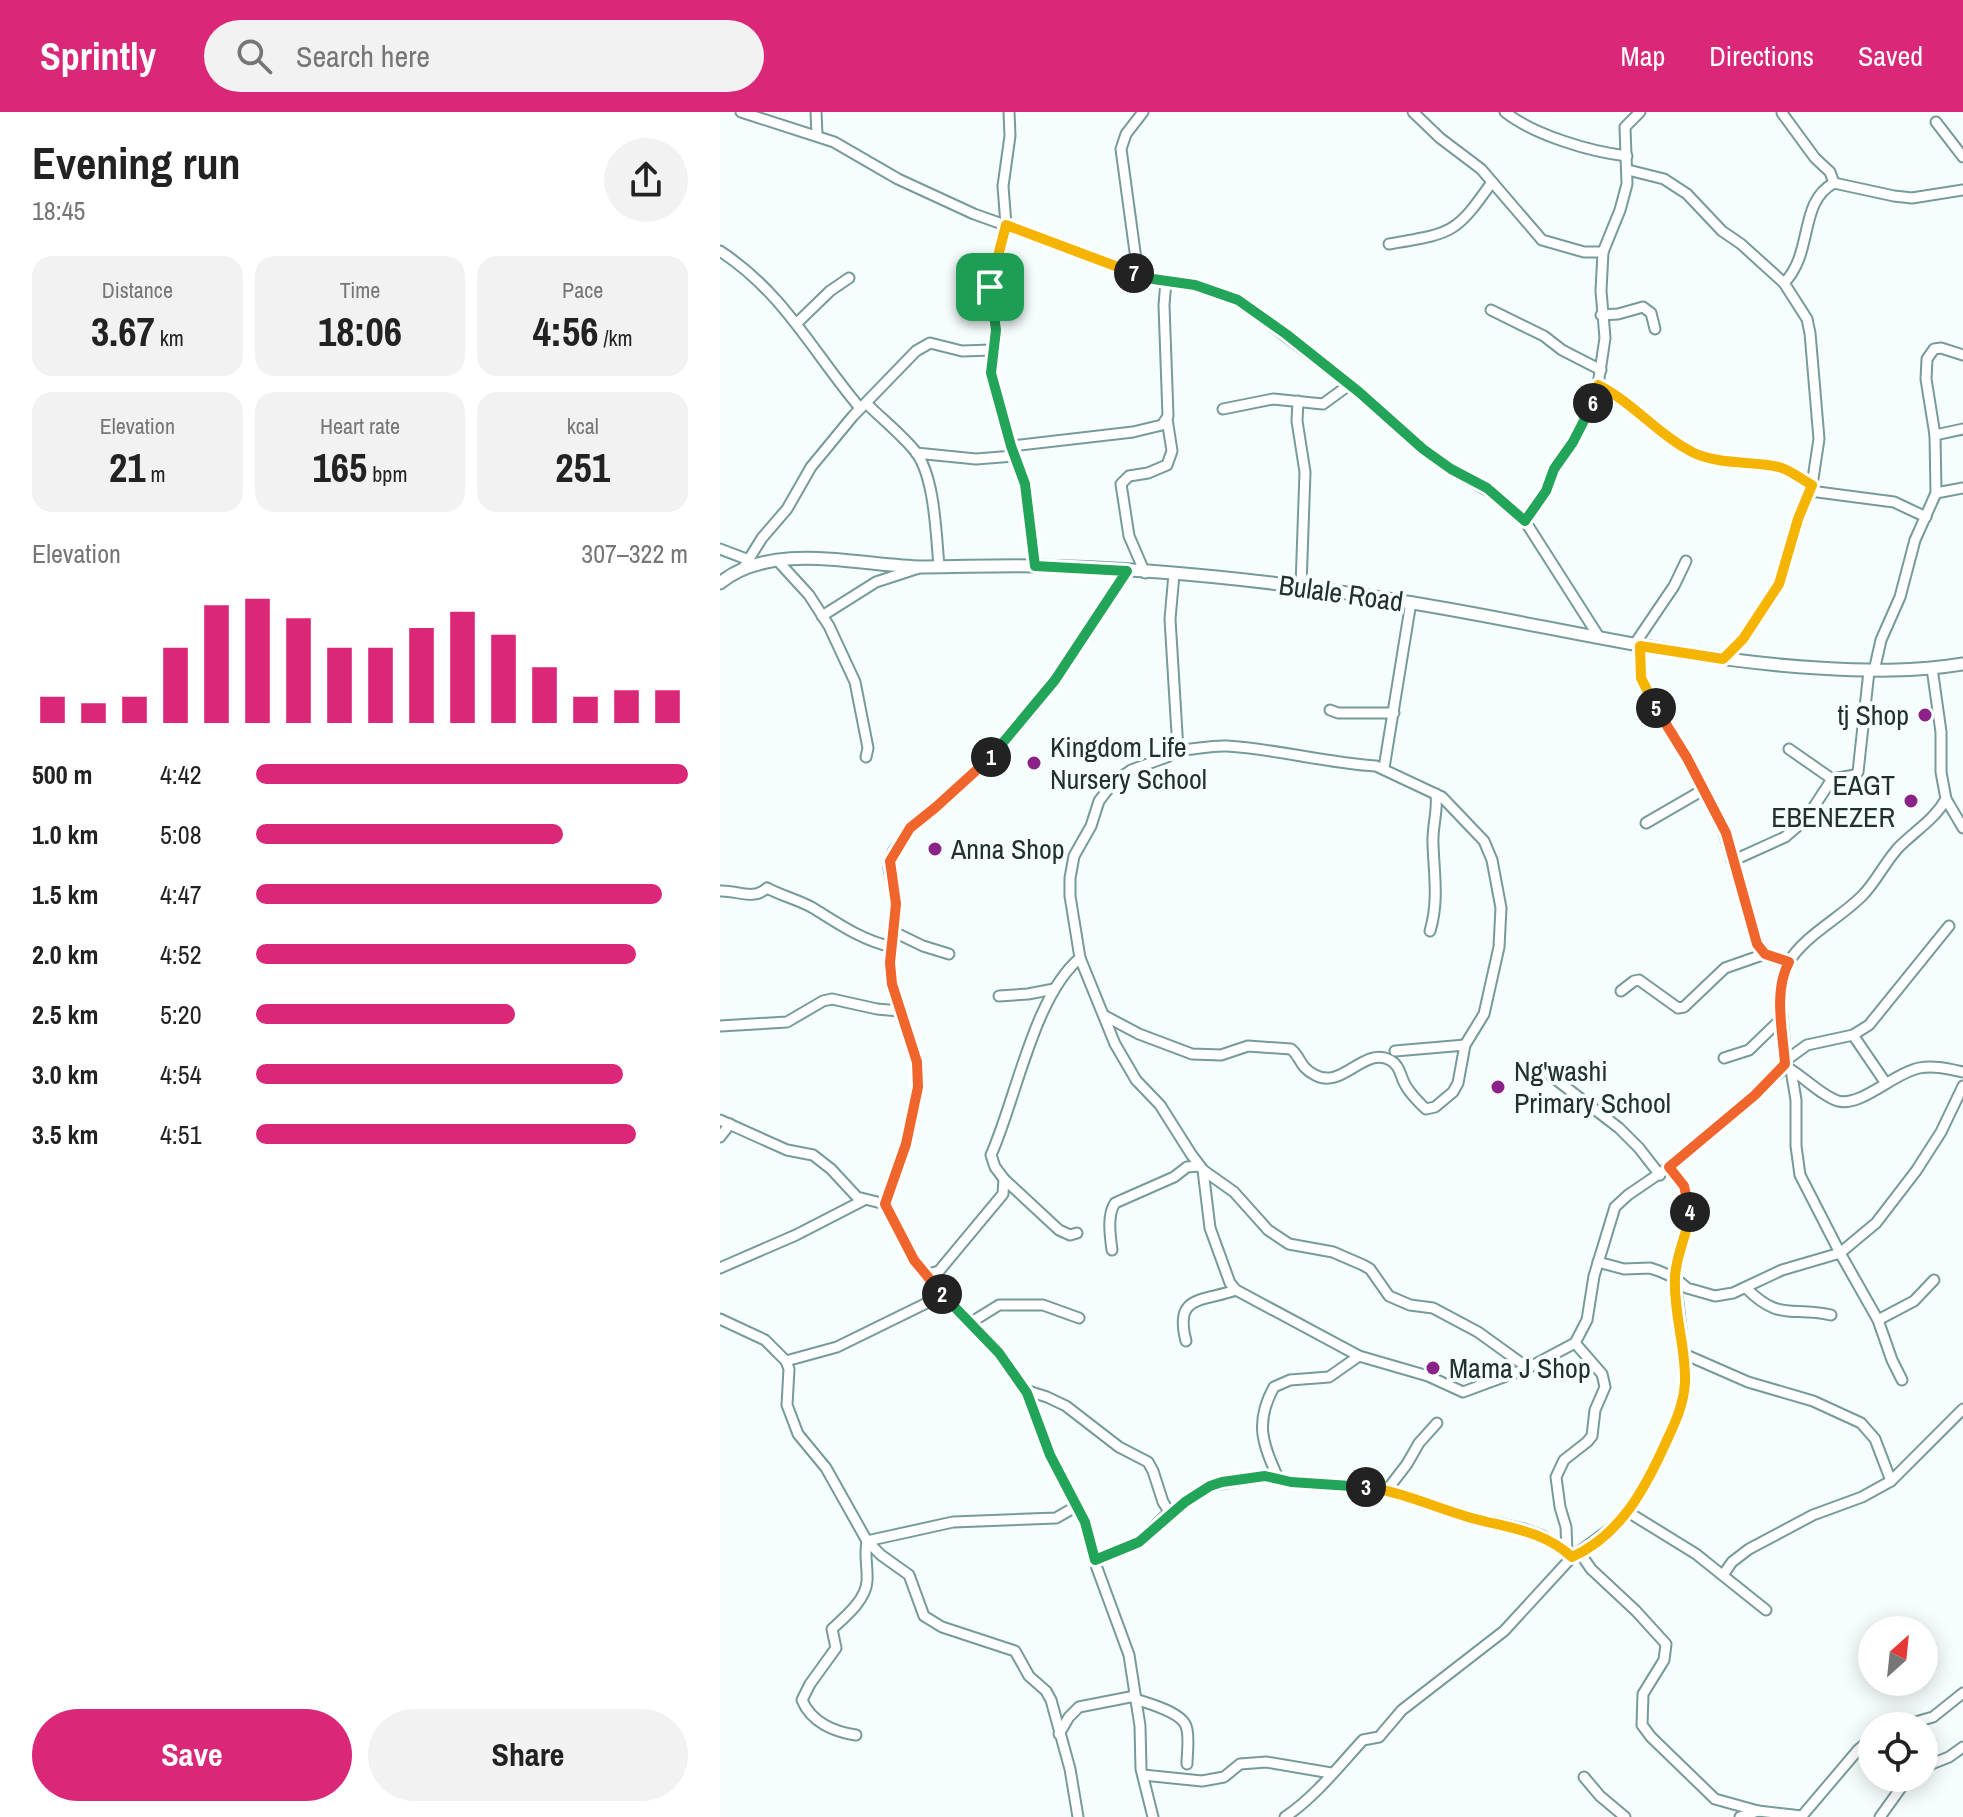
<!DOCTYPE html>
<meta charset="utf-8">
<style>
:root{--surface:#fff;--page:#f2f2f2;--text:#222;--muted:#767676;--accent:#db2777}
body{margin:0;font-family:"Archivo Narrow",sans-serif;background:var(--page);color:var(--text);height:100vh;display:flex;flex-direction:column;font-size:30px;white-space:nowrap}
*{box-sizing:border-box;margin:0}
p{font-size:26px;color:var(--muted)}
.icon{flex:none;width:44px;height:44px;fill:none;stroke:currentColor;stroke-width:2;stroke-linecap:round;stroke-linejoin:round}
.map{position:relative;flex:1;overflow:hidden}
.side{display:flex;flex-direction:column;background:var(--surface);width:720px}
.side>*{flex:none}
.needle{width:52px;rotate:27deg}
.controls{position:absolute;left:1138px;top:1504px;display:grid;gap:16px}
.controls a{display:grid;place-items:center;width:80px;height:80px;border-radius:50%;background:var(--surface);box-shadow:0 4px 20px #0003;font-size:40px}
.pin{position:absolute;display:grid;place-items:center;width:68px;height:68px;color:#fff;margin:-34px;border-radius:16px;box-shadow:0 4px 12px #0006}
.km{position:absolute;width:40px;height:40px;margin:-20px;border-radius:50%;background:#222;color:#fff;font-size:22px;line-height:40px;text-align:center}
.round{display:grid;place-items:center;flex:none;width:84px;height:84px;border-radius:42px;background:var(--page)}
.summary{display:flex;align-items:center;justify-content:space-between;height:136px;padding:0 32px}
h1{font-size:44px;font-weight:700;line-height:60px}
.figures{display:grid;grid-template-columns:repeat(3,1fr);gap:12px;height:136px;padding:8px 32px}
.figures div{display:grid;align-content:center;border-radius:20px;background:var(--page);text-align:center}
.figures b{font-size:40px;font-weight:700}
.figures small{font-size:22px;font-weight:400}
.figures p{font-size:22px}
.chart{height:224px;padding:16px 32px}
.chart p{display:flex;justify-content:space-between}
.chart svg{width:100%;height:144px;margin-top:8px;stroke:var(--accent);stroke-width:6}
.cta{display:flex;gap:16px;margin-top:auto;padding:16px 32px}
.cta a{flex:1;height:92px;border-radius:48px;background:var(--accent);color:#fff;font-size:32px;font-weight:700;line-height:92px;text-align:center}
.cta a+a{background:var(--page);color:var(--text)}
ul{padding:0 32px;list-style:none;font-size:26px}
li{display:grid;grid-template-columns:128px 96px 1fr;align-items:center;height:60px}
li i{height:20px;border-radius:10px;background:var(--accent)}
header{display:flex;align-items:center;gap:48px;box-sizing:border-box;height:112px;padding:0 40px;background:var(--accent);color:#fff}
header strong{font-size:38px}
nav{display:flex;gap:44px;margin-inline-start:auto;font-size:28px}
.search{width:560px;height:72px;background:var(--page);display:flex;align-items:center;gap:20px;box-sizing:border-box;padding:0 28px;border-radius:44px;color:var(--muted);font-size:30px}
main{display:flex;flex:1;min-height:0}
.map>svg:first-child{display:block}
</style>
<header>
<strong>Sprintly</strong>
<div class="search"><svg class="icon" aria-label="search" viewBox="0 0 24 24"><circle cx="10" cy="10" r="6"/><path d="M15 15l6 6"/></svg>Search here</div>
<nav><a>Map</a><a>Directions</a><a>Saved</a></nav>
</header>
<main>
<section class="side">
<div class="summary"><div><h1>Evening run</h1><p>18:45</p></div><a class="round"><svg class="icon" aria-label="share" viewBox="0 0 24 24"><path d="M12 15V3M7 8l5-5 5 5M5 13v7h14v-7"/></svg></a></div>
<div class="figures">
<div><p>Distance</p><b>3.67<small> km</small></b></div>
<div><p>Time</p><b>18:06</b></div>
<div><p>Pace</p><b>4:56<small> /km</small></b></div>
</div>
<div class="figures">
<div><p>Elevation</p><b>21<small> m</small></b></div>
<div><p>Heart rate</p><b>165<small> bpm</small></b></div>
<div><p>kcal</p><b>251</b></div>
</div>
<div class="chart"><p><span>Elevation</span>307–322 m</p>
<svg viewBox="0 0 160 44" preserveAspectRatio="none"><path d="M5 44V36M15 44V38M25 44V36M35 44V21M45 44V8M55 44V6M65 44V12M75 44V21M85 44V21M95 44V15M105 44V10M115 44V17M125 44V27M135 44V36M145 44V34M155 44V34"/></svg>
</div>
<ul>
<li><b>500 m</b>4:42<i style="width:100%"></i></li>
<li><b>1.0 km</b>5:08<i style="width:71%"></i></li>
<li><b>1.5 km</b>4:47<i style="width:94%"></i></li>
<li><b>2.0 km</b>4:52<i style="width:88%"></i></li>
<li><b>2.5 km</b>5:20<i style="width:60%"></i></li>
<li><b>3.0 km</b>4:54<i style="width:85%"></i></li>
<li><b>3.5 km</b>4:51<i style="width:88%"></i></li>
</ul>
<div class="cta"><a>Save</a><a>Share</a></div>
</section>
<div class="map">
<svg width="1243" height="1705" viewBox="0 0 1243 1705">
<rect width="100%" height="100%" fill="#f6fdfd"/>
<g fill="none" stroke-linecap="round" stroke-linejoin="round">
<defs>
<g id="minor">
<path d="M21 0 114 30 178 67 254 102 330 129 393 154 433 167 475 173 518 188 639 280 703 337 731 357 783 388 805 409 879 525"/>
<path d="M96 0 97 23"/>
<path d="M289 0 290 24 283 74 286 113 270 175 276 218 271 261 291 334 305 372 315 454"/>
<path d="M693 0 720 26 761 57 822 128 864 140H883"/>
<path d="M785 0C814 23 871 40 907 44"/>
<path d="M1062 1 1095 46 1110 60 1114 71"/>
<path d="M1216 10 1243 45"/>
<path d="M908 58 944 67 967 82 1002 119 1021 132 1064 171 1087 207 1090 221 1099 327 1092 373 1078 407 1059 472 1023 527 1003 547"/>
<path d="M669 132C732 121 735 123 772 70"/>
<path d="M0 139C64 181 92 239 140 296"/>
<path d="M418 162 401 37 406 22 423 0"/>
<path d="M1064 171C1094 141 1078 90 1114 71L1174 84 1192 86 1243 78"/>
<path d="M771 198 824 224 842 238 881 258"/>
<path d="M881 203 898 202 923 195 931 201 935 217"/>
<path d="M77 211 110 179 129 166"/>
<path d="M878 273C914 291 938 323 974 341 1001 353 1032 349 1060 355 1071 357 1082 368 1092 373"/>
<path d="M578 289 577 309 585 360 581 474"/>
<path d="M146 291C162 307 181 322 195 339 215 364 216 423 219 454"/>
<path d="M503 297 553 287 603 292 629 273"/>
<path d="M1215 323 1243 317"/>
<path d="M291 334 413 320 442 313 448 304 444 193 446 169"/>
<path d="M196 341 256 347 294 344"/>
<path d="M1090 379 1174 390 1206 405"/>
<path d="M1216 381 1243 376"/>
<path d="M805 409 826 379 834 357 866 308 878 273 885 226 881 179 883 140 900 98 907 72 905 15 920 0"/>
<path d="M0 437 29 448"/>
<path d="M57 448 89 483 109 514 135 570 148 636 146 645"/>
<path d="M24 455 42 426 67 397 91 355 133 304 196 239 210 231 242 239 272 238"/>
<path d="M407 459 335 568 308 603 253 661 190 716 173 740 169 756 176 792 170 851 171 870 177 893 197 950 198 975 186 1032 165 1092 194 1148 205 1163 279 1241 305 1278 330 1343 365 1410 377 1456 409 1543 420 1614 421 1657 433 1705"/>
<path d="M425 461 409 424 401 372 409 364 428 361 447 353 452 339 447 307"/>
<path d="M454 462 450 507 458 638 447 645 411 658 392 672 379 689 371 714 354 744 350 766V784L360 846 395 932 416 968 440 993 471 1042 483 1058 490 1116 510 1171 516 1178 639 1244 708 1264 743 1280 808 1256 855 1231 867 1208 874 1164 895 1095 908 1083 949 1055 1061 959C1073 938 1050 880 1068 851 1085 823 1119 807 1142 784 1156 770 1165 750 1179 735 1195 719 1215 707 1226 687L1221 660V620L1212 556"/>
<path d="M102 504 156 470 202 455"/>
<path d="M914 533 954 474 966 449"/>
<path d="M920 534 921 566 925 576 967 646 1001 710 1037 832 1048 844 1069 850"/>
<path d="M1154 559 1161 528 1180 485 1195 428 1216 381 1215 323 1206 267 1207 247 1214 237 1221 236 1243 243"/>
<path d="M610 598 618 601H674"/>
<path d="M1069 637 1112 667"/>
<path d="M664 656 691 490"/>
<path d="M1226 687 1243 716"/>
<path d="M926 711 983 678"/>
<path d="M1012 749 1065 725 1086 707 1112 667 1135 663 1138 660 1149 559"/>
<path d="M0 779C17 778 33 789 47 776 62 784 79 788 93 796 119 812 141 828 172 835"/>
<path d="M710 819C719 789 714 762 713 732 712 715 718 700 716 682"/>
<path d="M174 820 203 834 229 842"/>
<path d="M901 879 914 869 919 868 958 896 964 895 1005 856 1045 842"/>
<path d="M279 884 308 882 334 877"/>
<path d="M385 904 419 922 472 942 501 943 528 934 571 937C582 946 578 954 595 963 622 978 644 934 670 948 681 954 680 965 686 974 690 981 700 992 706 997L715 995 733 980 738 971 745 933 764 902 779 835 781 796 772 748 764 729 722 685 656 654C606 651 557 637 507 634 490 633 474 638 458 638"/>
<path d="M0 914 67 910 103 889 112 887 157 897 179 899"/>
<path d="M1133 923 1165 970"/>
<path d="M675 939 745 933"/>
<path d="M1004 946 1029 938 1060 908"/>
<path d="M1065 949 1087 933 1133 923 1149 913 1229 814"/>
<path d="M1070 957C1085 966 1102 984 1118 989 1141 995 1174 961 1199 956 1214 953 1229 957 1243 960"/>
<path d="M1071 958 1076 988V1034L1080 1063 1120 1141 1158 1208 1172 1248 1182 1268"/>
<path d="M809 960 820 958 826 960 899 1016 919 1036 940 1063"/>
<path d="M0 1008 67 1038 93 1043 111 1057 137 1085 165 1092"/>
<path d="M0 1025 10 1012"/>
<path d="M483 1058 514 1080 548 1118 569 1132 613 1140 643 1153 650 1157 669 1184 690 1193 713 1196 758 1220 808 1256"/>
<path d="M284 1067 339 1118 350 1123 357 1121"/>
<path d="M392 1138C390 1123 387 1103 395 1091L454 1065 467 1055 479 1054"/>
<path d="M878 1150 904 1157 930 1156 939 1159 955 1166 967 1176 995 1184 1013 1181 1062 1158 1120 1141 1156 1111 1196 1059 1221 1020 1243 974"/>
<path d="M0 1156 76 1123 144 1088"/>
<path d="M205 1163 219 1159 283 1082 284 1067 275 1055 271 1043C296 987 314 884 360 846"/>
<path d="M1026 1176C1060 1210 1071 1194 1111 1203"/>
<path d="M0 1207 45 1228 66 1249 69 1257 67 1293 78 1322 106 1356 147 1429 161 1443 189 1463 204 1504 222 1515 295 1539 309 1564 326 1579 331 1588 350 1657 358 1705"/>
<path d="M1158 1208 1194 1189 1214 1168"/>
<path d="M250 1211 279 1193H323L359 1206"/>
<path d="M466 1229C454 1183 481 1190 516 1178"/>
<path d="M964 1242 1028 1270 1093 1289 1141 1311 1155 1327 1171 1369"/>
<path d="M66 1249 117 1235 223 1183"/>
<path d="M305 1278 327 1285 346 1294 399 1335 428 1350 433 1359 443 1390 450 1401"/>
<path d="M558 1366C543 1332 534 1311 554 1275L570 1268 609 1265 639 1244"/>
<path d="M667 1378 687 1352 699 1331 717 1311"/>
<path d="M908 1400 976 1442 1046 1498"/>
<path d="M847 1441 846 1415 840 1395 836 1365 844 1348 867 1330 872 1324 875 1298 885 1275 882 1262 855 1231"/>
<path d="M860 1441 871 1457 916 1499 946 1532 944 1548 923 1582 922 1613 931 1625 995 1687 1038 1699"/>
<path d="M375 1448 419 1430 444 1405 490 1374 545 1364 571 1370 667 1378 751 1405 804 1417 823 1424 852 1445"/>
<path d="M1003 1463 1012 1450 1029 1437 1093 1403 1142 1385 1171 1369 1243 1297"/>
<path d="M415 1587C428 1591 461 1600 466 1614 470 1624 467 1641 467 1652"/>
<path d="M1181 1614 1213 1605 1243 1581"/>
<path d="M339 1622 349 1605 359 1595 415 1584"/>
<path d="M136 1623C114 1620 91 1610 82 1588L90 1572 116 1536 112 1517C125 1505 146 1488 147 1469 148 1455 144 1444 147 1429L233 1410 336 1406 357 1394"/>
<path d="M1204 1655 1229 1645 1243 1635"/>
<path d="M423 1663 482 1669 504 1665 520 1652 546 1650 611 1661"/>
<path d="M864 1665 880 1684 905 1705"/>
<path d="M565 1705C595 1685 619 1654 643 1628L659 1625 682 1598 784 1519 852 1445 894 1414 908 1400 939 1348 961 1295 965 1271 964 1242 955 1166 970 1096 964 1074 949 1055"/>
<path d="M1020 1705 1038 1699 1082 1704 1138 1638 1152 1626"/>
<path d="M1160 1705 1188 1666"/>
</g>
<path id="tertiary" d="M0 471C52 428 141 454 203 455 241 455 279 453 316 454 442 456 569 471 693 491 828 513 961 548 1098 556 1147 559 1195 560 1243 552"/>
</defs>
<use href="#minor" stroke="#769b9a" stroke-width="13"/>
<use href="#tertiary" stroke="#769b9a" stroke-width="15"/>
<use href="#minor" stroke="#fff" stroke-width="9"/>
<use href="#tertiary" stroke="#fff" stroke-width="11"/>
</g>
<g fill="none" stroke-linecap="round" stroke-linejoin="round">
<defs>
<path id="split-1" d="M270 175 276 218 271 261 291 334 305 372 315 454 407 459 335 568 271 645"/>
<path id="split-2" d="M222 1182 194 1148 165 1092 186 1032 198 975 197 950 172 872 170 851 176 792 170 749 190 716 216 695 271 645"/>
<path id="split-3" d="M222 1182 279 1241 307 1281 330 1343 365 1410 375 1448 419 1430 465 1390 490 1374 502 1370 545 1364 571 1370 646 1375"/>
<path id="split-4" d="M646 1375C682 1380 714 1395 748 1405 786 1416 821 1417 852 1445 901 1423 926 1375 947 1328 956 1309 964 1291 965 1270 966 1234 953 1200 955 1165 956 1142 968 1121 970 1100"/>
<path id="split-5" d="M936 596 967 646 1006 721 1037 832 1045 842 1069 850C1053 880 1063 920 1065 952L1035 983 949 1055 964 1074 970 1100"/>
<path id="split-6" d="M873 291 878 273C914 291 938 323 974 341 1001 353 1032 349 1059 355 1071 358 1082 368 1092 373L1078 407 1059 472 1023 527 1003 547 920 534 921 566 936 596"/>
<path id="split-7" d="M414 161 433 167 475 173 518 188 566 222 639 280 703 337 731 357 767 376 805 409 826 379 834 357 853 330 873 291"/>
<path id="split-8" d="M270 175 286 113 414 161"/>
</defs>
<use href="#split-1" stroke="#fff" stroke-width="16"/>
<use href="#split-2" stroke="#fff" stroke-width="16"/>
<use href="#split-3" stroke="#fff" stroke-width="16"/>
<use href="#split-4" stroke="#fff" stroke-width="16"/>
<use href="#split-5" stroke="#fff" stroke-width="16"/>
<use href="#split-6" stroke="#fff" stroke-width="16"/>
<use href="#split-7" stroke="#fff" stroke-width="16"/>
<use href="#split-8" stroke="#fff" stroke-width="16"/>
<use href="#split-1" stroke="#22a559" stroke-width="10"/>
<use href="#split-2" stroke="#f0652b" stroke-width="10"/>
<use href="#split-3" stroke="#22a559" stroke-width="10"/>
<use href="#split-4" stroke="#f5b400" stroke-width="10"/>
<use href="#split-5" stroke="#f0652b" stroke-width="10"/>
<use href="#split-6" stroke="#f5b400" stroke-width="10"/>
<use href="#split-7" stroke="#22a559" stroke-width="10"/>
<use href="#split-8" stroke="#f5b400" stroke-width="10"/>
</g>
<g fill="#8b2287" stroke="#f6fdfd" stroke-width="3">
<circle cx="1205" cy="603" r="8"/>
<circle cx="314" cy="651" r="8"/>
<circle cx="1191" cy="689" r="8"/>
<circle cx="215" cy="737" r="8"/>
<circle cx="778" cy="975" r="8"/>
<circle cx="713" cy="1256" r="8"/>
</g>
<g text-anchor="middle" stroke-width="8" stroke-linejoin="round" paint-order="stroke">
<g font-size="28" fill="#213130" stroke="#f6fdfd">
<text transform="translate(621 481) rotate(8)" y="10">Bulale Road</text>
</g>
<g font-size="28" fill="#213130" stroke="#f6fdfd" text-anchor="start">
<text x="1189" y="613" text-anchor="end">tj Shop</text>
<text x="330" y="645">Kingdom Life<tspan x="330" dy="32">Nursery School</tspan></text>
<text x="1175" y="683" text-anchor="end">EAGT<tspan x="1175" dy="32">EBENEZER</tspan></text>
<text x="231" y="747">Anna Shop</text>
<text x="794" y="969">Ng'washi<tspan x="794" dy="32">Primary School</tspan></text>
<text x="729" y="1266">Mama J Shop</text>
</g>
</g>
</svg>
<div class="controls">
<a><svg class="needle" viewBox="-14 -14 28 28"><path d="M0-13l5 13h-10z" fill="#e53935"/><path d="M0 13l5-13h-10z" fill="#767676"/></svg></a>
<a><svg class="icon" aria-label="locate" viewBox="0 0 24 24"><circle cx="12" cy="12" r="6"/><path d="M12 2v4M12 18v4M2 12h4M18 12h4"/></svg></a>
</div>
<div class="pin" style="left:270px;top:175px;background:#1e9e55"><svg class="icon" aria-label="arrive" viewBox="0 0 24 24"><path d="M6 21V4h12l-3 4 3 4H6"/></svg></div>
<b class="km" style="left:271px;top:645px">1</b>
<b class="km" style="left:222px;top:1182px">2</b>
<b class="km" style="left:646px;top:1375px">3</b>
<b class="km" style="left:970px;top:1100px">4</b>
<b class="km" style="left:936px;top:596px">5</b>
<b class="km" style="left:873px;top:291px">6</b>
<b class="km" style="left:414px;top:161px">7</b>
</div>
</main>
